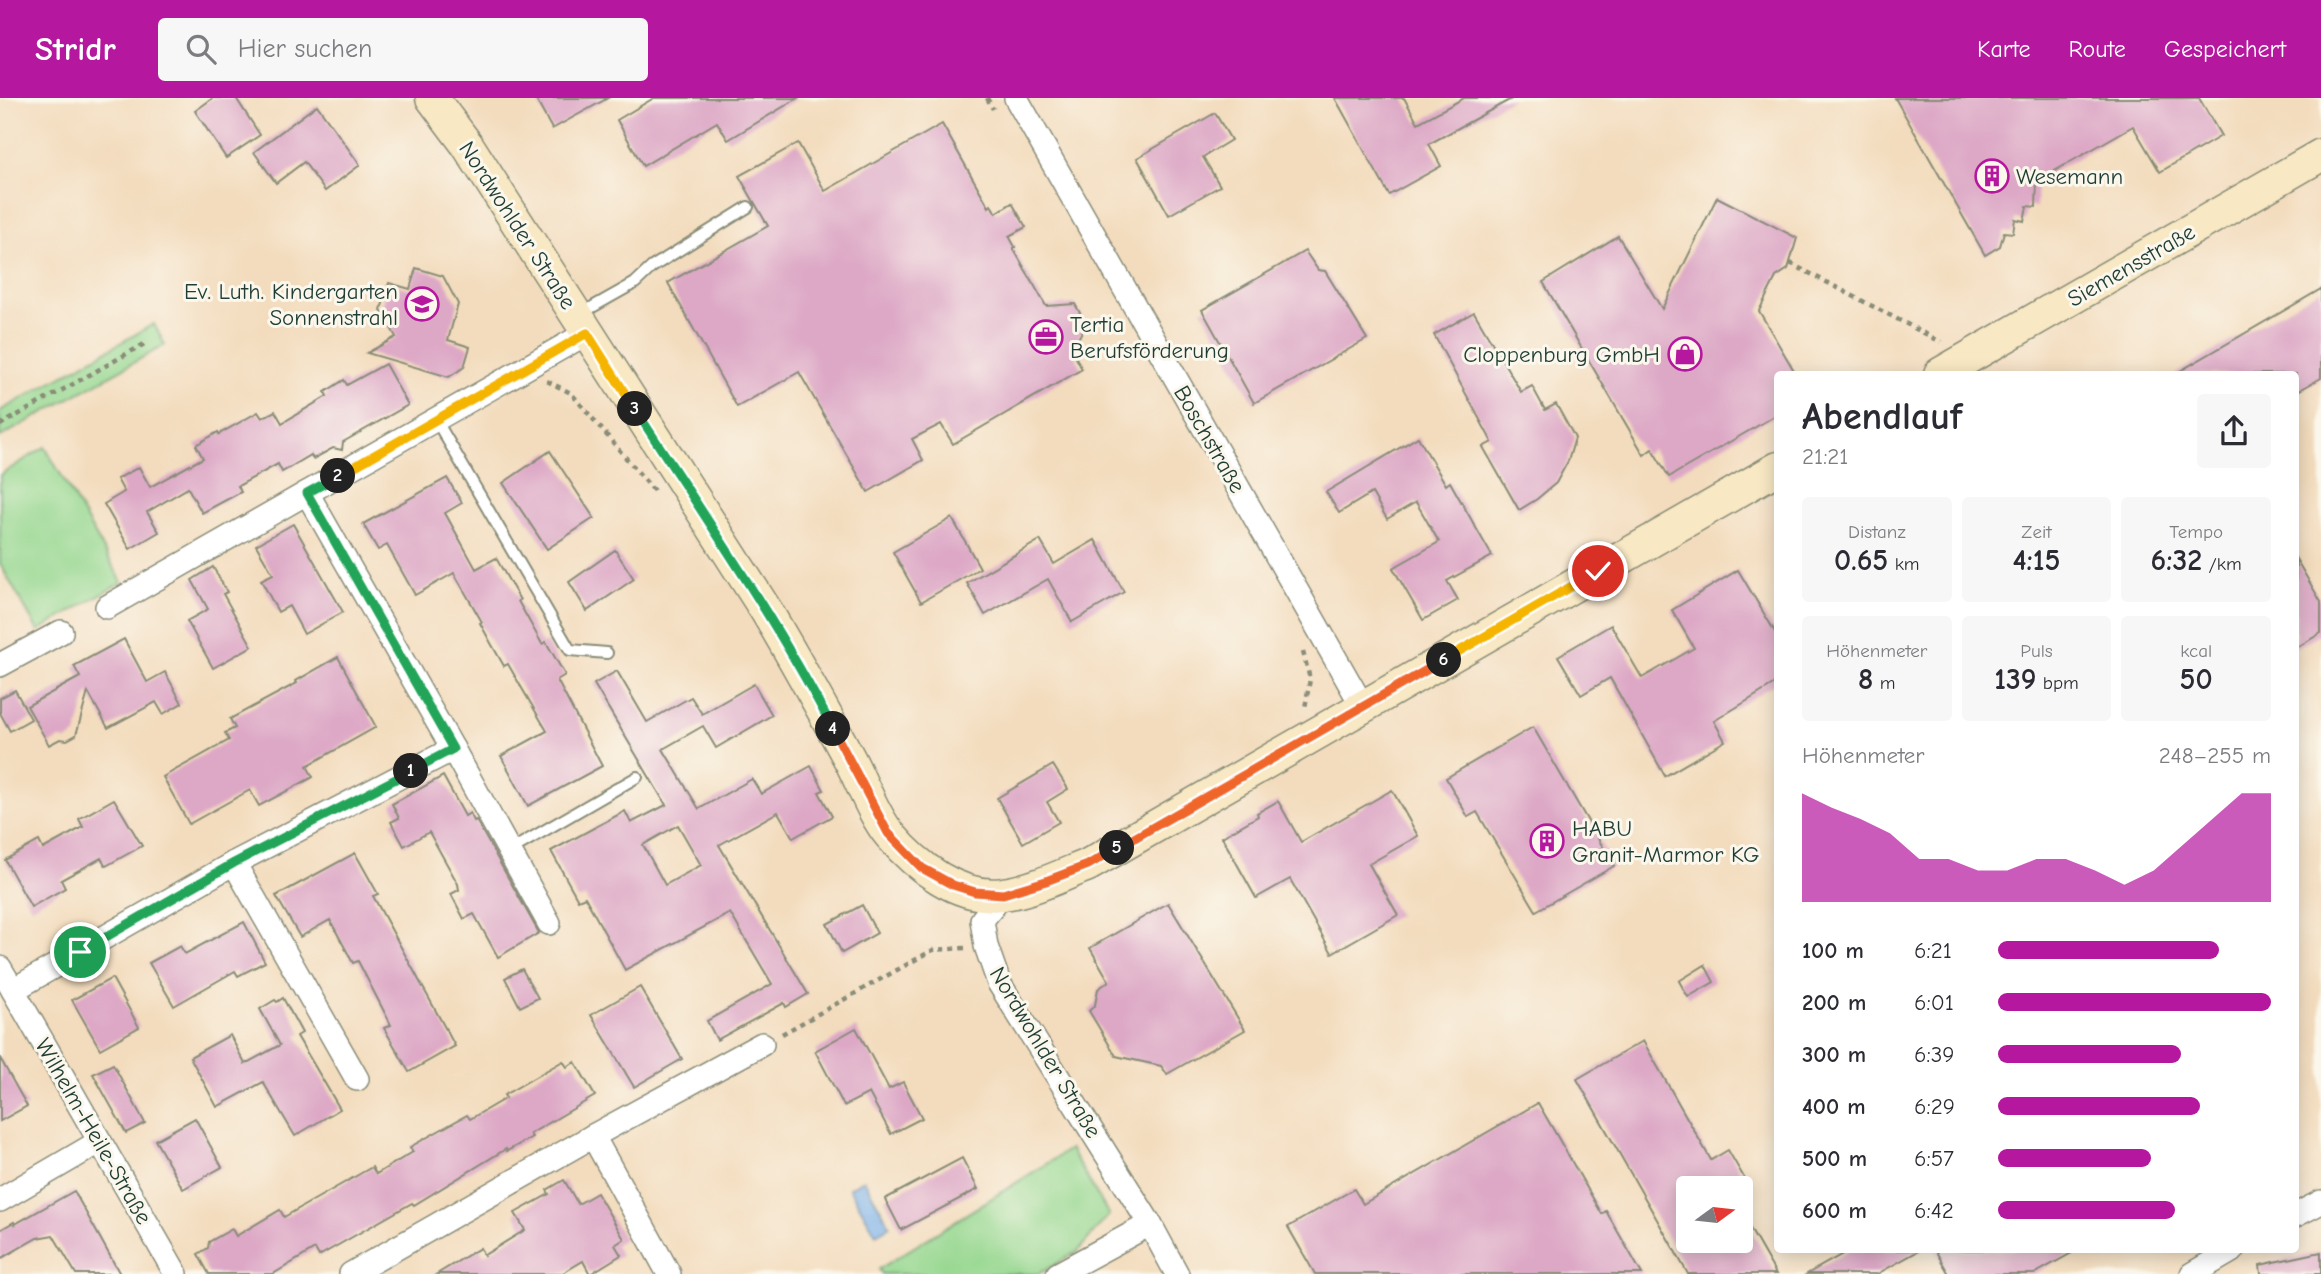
<!DOCTYPE html>
<html lang="de">
<meta charset="utf-8">
<style>
:root{--surface:#fff;--page:#f7f7f7;--text:#2b2b33;--muted:#7c7c81;--accent:#b5179e}
body{margin:0;font-family:"Comic Neue",sans-serif;background:var(--page);color:var(--text);height:100vh;display:flex;flex-direction:column;font-size:26px;white-space:nowrap}
*{box-sizing:border-box;margin:0}
p{font-size:23px;color:var(--muted)}
.icon{flex:none;width:38px;height:38px;fill:none;stroke:currentColor;stroke-width:2;stroke-linecap:round;stroke-linejoin:round}
.map{position:relative;flex:1;overflow:hidden}
.details{position:absolute;left:1774px;top:273px;width:525px;height:882px;display:flex;flex-direction:column;background:var(--surface);border-radius:7px;box-shadow:0 4px 18px #0003}
.details>*{flex:none}
.needle{width:46px;rotate:75deg}
.fabs{position:absolute;left:1676px;top:1078px;display:grid;gap:14px}
.fabs a{display:grid;place-items:center;width:77px;height:77px;border-radius:7px;background:var(--surface);box-shadow:0 4px 18px #0003;font-size:35px}
.pin{position:absolute;display:grid;place-items:center;width:60px;height:60px;color:#fff;margin:-30px;border:4px solid #fff;border-radius:50%;box-shadow:0 2px 7px #0007}
.km{position:absolute;width:35px;height:35px;margin:-18px;border-radius:50%;background:#222;color:#fff;font-size:19px;line-height:35px;text-align:center}
.round{display:grid;place-items:center;flex:none;width:74px;height:74px;border-radius:7px;background:var(--page)}
.head{display:flex;align-items:center;justify-content:space-between;height:119px;padding:0 28px}
h1{font-size:38px;font-weight:700;line-height:52px}
.figures{display:grid;grid-template-columns:repeat(3,1fr);gap:10px;height:119px;padding:7px 28px}
.figures div{display:grid;align-content:center;border-radius:7px;background:var(--page);text-align:center}
.figures b{font-size:30px;font-weight:700}
.figures small{font-size:19px;font-weight:400}
.figures p{font-size:19px}
.chart{height:196px;padding:14px 28px}
.chart p{display:flex;justify-content:space-between}
.chart svg{width:100%;height:126px;margin-top:7px;fill:var(--accent);opacity:.7}
ul{padding:0 28px;list-style:none;font-size:23px}
li{display:grid;grid-template-columns:112px 84px 1fr;align-items:center;height:52px}
li i{height:18px;border-radius:9px;background:var(--accent)}
header{display:flex;align-items:center;gap:42px;box-sizing:border-box;height:98px;padding:0 35px;background:var(--accent);color:#fff}
header strong{font-size:33px}
nav{display:flex;gap:38px;margin-inline-start:auto;font-size:24px}
.search{width:490px;height:63px;background:var(--page);display:flex;align-items:center;gap:18px;box-sizing:border-box;padding:0 24px;border-radius:7px;color:var(--muted);font-size:26px}
.map>svg:first-child{display:block}
</style>
<header>
<strong>Stridr</strong>
<div class="search"><svg class="icon" aria-label="search" viewBox="0 0 24 24"><circle cx="10" cy="10" r="6"/><path d="M15 15l6 6"/></svg>Hier suchen</div>
<nav><a>Karte</a><a>Route</a><a>Gespeichert</a></nav>
</header>
<div class="map">
<svg width="2321" height="1176" viewBox="0 0 2321 1176">
<rect width="100%" height="100%" fill="#fbf7ec"/>
<filter id="ink" filterUnits="userSpaceOnUse"><feTurbulence type="fractalNoise" baseFrequency=".0143" numOctaves="2"/><feDisplacementMap in="SourceGraphic" scale="14" xChannelSelector="R" yChannelSelector="G"/><feConvolveMatrix kernelMatrix="1 2 1 2 8 2 1 2 1" color-interpolation-filters="sRGB"/></filter>
<filter id="wash" filterUnits="userSpaceOnUse"><feTurbulence type="fractalNoise" baseFrequency=".00686" numOctaves="4" result="noise"/><feDisplacementMap in="SourceGraphic" scale="28" xChannelSelector="R" yChannelSelector="G"/><feGaussianBlur stdDeviation="1.57" result="paint"/><feColorMatrix in="noise" values="0 0 0 0 0 0 0 0 0 0 0 0 0 0 0 0 0 1.4 0 .05"/><feComposite in="paint" operator="in"/></filter>
<g filter="url(#wash)">
<rect width="100%" height="100%" fill="#f3dcbd"/>
<g fill="#95d78f" stroke="#5a8a62" stroke-width="2">
<path d="M154 226 165 247 0 339V313Z"/>
<path d="M45 349 122 484 38 533 0 466V377Z"/>
<path d="M1070 1051 1109 1117 1078 1153 1038 1176H882L879 1171Z"/>
</g>
<path fill="#7cb0e9" stroke="#4e768e" stroke-width="2" d="M864 1082 890 1128 876 1136 849 1090Z"/>
<g id="blocks">
<g fill="#dda8c6" fill-rule="evenodd">
<path d="M213 0H236L260 37 226 60 195 13Z"/>
<path d="M535 0H608L552 31Z"/>
<path d="M654 0H798L728 42 717 24 643 68 617 22Z"/>
<path d="M1335 0H1404L1418 25 1464 0H1513L1429 46 1441 68 1389 97Z"/>
<path d="M1895 0H2199L2221 38 2160 74 2133 28 2037 83 2036 109 2027 108 2024 123 2015 121 2013 135 2004 134 2000 148 1985 157Z"/>
<path d="M317 7 360 67 325 93 304 64 276 85 254 54Z"/>
<path d="M1215 15 1231 42 1203 59 1220 88 1169 117 1137 60Z"/>
<path d="M942 26 989 109 991 107 996 115 1012 105 1026 129 1009 138 1015 149 1013 150 1046 208 1075 206 1086 226 1072 252 1082 271 953 346 941 326 912 341 923 362 868 394 799 274 737 309 668 185 768 128 739 78 798 45 825 93Z"/>
<path d="M1717 99 1797 140 1788 171 1776 179 1759 213 1796 276H1778V316L1669 379 1652 351 1644 357 1543 184 1618 138 1662 211Z"/>
<path d="M1305 153 1318 172 1325 173 1367 241 1254 305 1202 212Z"/>
<path d="M416 170 443 178 458 206 448 242 470 249 464 269 449 279 367 255 396 239 381 212 389 185 410 191Z"/>
<path d="M2321 191V280L2296 294V276H2175Z"/>
<path d="M1474 214 1521 294 1532 288 1545 312 1556 306 1575 340 1568 363 1556 385 1537 401 1519 412 1483 349 1492 344 1434 237Z"/>
<path d="M385 266 408 307 343 344 342 352 333 350 313 361 311 357 282 374 278 366 238 388 241 394 202 415 188 390 147 414 159 434 130 451 104 406 124 394 117 381 139 369 150 389 203 360 196 347 218 334 219 336 258 314 262 320 275 313 282 325 327 298 325 294 344 282 347 287Z"/>
<path d="M1418 339 1446 387 1450 384 1492 458 1447 483 1458 502 1423 522 1393 470 1439 444 1416 404 1387 421 1372 395 1339 415 1326 394Z"/>
<path d="M550 353 594 420 547 451 503 385Z"/>
<path d="M447 380 462 405 445 415 476 471 496 460 520 502 518 503 542 546 546 544 565 577 557 582 602 668 528 708 501 658 547 633 520 587 508 566 504 568 492 547 480 525 482 524 454 475 415 497 387 447 378 452 363 426Z"/>
<path d="M952 420 980 470 921 504 893 454Z"/>
<path d="M293 426 343 514 304 536 289 508 278 514 261 482 273 476 256 447Z"/>
<path d="M1040 442 1054 466 1095 442 1124 494 1072 524 1048 481 985 517 967 485Z"/>
<path d="M615 452 634 481 587 513 569 484Z"/>
<path d="M2296 461 2321 504V535L2296 550Z"/>
<path d="M213 469 227 494 223 496 252 548 213 570 187 523 208 511 192 482Z"/>
<path d="M1738 472 1778 539V584L1714 623 1725 643 1665 678 1610 580 1581 597 1558 558 1611 527 1642 580 1694 550 1672 512Z"/>
<path d="M124 541 147 584 165 574 182 605 163 616 156 604 108 630 88 594 76 637 67 642 60 641 49 647 27 608 80 579 74 568Z"/>
<path d="M338 559 376 629 307 668 313 679 259 708 250 692 189 726 163 679 229 642 225 635 235 630 230 621 297 585 296 583Z"/>
<path d="M617 573 647 624 691 599 702 616 754 586 772 617 716 650 703 628 663 651 699 711 752 681 761 696 811 668 824 692 819 694 832 718 793 740 778 714 719 747 808 896 786 909 784 905 717 942 707 923 772 886 730 815 625 872 585 799 578 802 551 753 625 713 631 725 666 707 594 586ZM678 727 701 767 665 787 643 747Z"/>
<path d="M15 592 31 621 10 633 0 615V600Z"/>
<path d="M1533 629 1614 768 1536 813 1477 714 1468 719 1446 680Z"/>
<path d="M1053 667 1068 691 1047 704 1059 724 1023 745 997 700Z"/>
<path d="M443 678 465 718 470 715 474 723 476 722 539 835 498 859 474 816 464 821 451 796 459 792 458 786 429 734 404 748 391 724 399 720 392 706Z"/>
<path d="M1392 692 1418 738 1369 766 1398 817 1332 855 1290 781 1256 800 1222 739 1258 718 1257 715 1278 703 1301 744Z"/>
<path d="M114 701 142 748 106 768 101 760 61 782 65 790 31 809 5 762 39 743 43 751 83 729 79 721Z"/>
<path d="M355 755 378 796 373 798 455 948 409 974 384 930 391 927 358 863 353 865 330 822 300 839 276 798Z"/>
<path d="M1168 805 1245 932 1167 976 1161 968 1116 958 1089 913 1095 907 1098 891 1109 883 1090 850Z"/>
<path d="M862 807 877 835 842 855 827 826Z"/>
<path d="M244 824 265 864 238 878 235 873 174 908 149 865 180 848 185 856Z"/>
<path d="M1705 867 1714 884 1688 899 1679 883Z"/>
<path d="M522 871 538 900 520 909 505 880Z"/>
<path d="M112 880 139 929 100 951 72 902Z"/>
<path d="M640 889 682 961 634 989 591 917Z"/>
<path d="M283 900 302 935 297 938 340 1011 295 1038 263 984 217 1009 190 959 230 937 245 966 280 947 260 911 275 902 277 904Z"/>
<path d="M856 930 889 991 903 984 922 1020 891 1036 869 995 844 1008 815 953Z"/>
<path d="M1643 943 1711 1062 1728 1052 1750 1090H1689V1143H1741V1115L1776 1176H1688L1577 981Z"/>
<path d="M0 960 27 1008 0 1023Z"/>
<path d="M563 963 567 969 575 964 595 998 530 1036 532 1039 507 1053 506 1051 414 1107 412 1105 319 1158 315 1151 273 1176H209L198 1156 208 1150 209 1144 232 1131 236 1138 280 1112 284 1119 372 1069 376 1076 413 1054 410 1049 467 1017 470 1021 506 1000 504 997Z"/>
<path d="M113 966 145 1025 126 1035 93 976Z"/>
<path d="M1538 1005 1602 1116 1606 1113 1642 1176H1315L1288 1129 1354 1091 1363 1106Z"/>
<path d="M195 1020 222 1069 183 1091 155 1042Z"/>
<path d="M962 1060 978 1091 901 1132 885 1101Z"/>
<path d="M564 1082 578 1106 597 1095 624 1141 615 1147 621 1157 590 1176 583 1163 561 1176H437L480 1150 484 1157 525 1132 515 1115 549 1096 547 1092Z"/>
<path d="M74 1093 120 1176H76L53 1137 37 1140 0 1161V1132L14 1124 15 1126Z"/>
<path d="M1850 1152H1920L1877 1176H1807Z"/>
<path d="M1935 1152H2077L2034 1176H1949Z"/>
<path d="M2321 1154V1176H2261L2260 1167Z"/>
</g>
</g>
</g>
<g filter="url(#ink)">
<use href="#blocks" fill-opacity="0" stroke="#898c78" stroke-width="2"/>
<g fill="none" stroke-linecap="round" stroke-linejoin="round">
<defs>
<g id="service">
<path d="M580 216 635 185 652 169 748 109"/>
<path d="M436 322 570 552 607 555"/>
<path d="M509 753 637 679"/>
</g>
<g id="minor">
<path d="M1016 0 1363 609"/>
<path d="M107 509 587 235"/>
<path d="M0 567 61 534"/>
<path d="M453 651 549 825"/>
<path d="M234 765 357 981"/>
<path d="M1003 796 982 822 986 848 999 885 1150 1126 1177 1176"/>
<path d="M0 870 13 892"/>
<path d="M593 1038 669 1176"/>
<path d="M0 1102 99 1044"/>
<path d="M2296 1117 2321 1104"/>
<path d="M176 1176 13 892 234 765 453 651 307 395"/>
<path d="M351 1176 593 1038 762 946"/>
<path d="M1058 1176 1150 1126"/>
<path d="M2192 1176 2233 1152"/>
</g>
<g id="secondary">
<path d="M432 0 468 48 767 514C796 563 823 612 850 662 861 683 875 720 890 737 916 768 959 802 1003 796 1030 793 1063 777 1088 767L1778 370"/>
<path d="M1940 276 2321 57"/>
</g>
</defs>
<use href="#service" stroke="#898c78" stroke-width="14"/>
<use href="#minor" stroke="#898c78" stroke-width="26"/>
<use href="#secondary" stroke="#898c78" stroke-width="35"/>
<g stroke="#898c78" stroke-width="4.5" stroke-dasharray="5 5" stroke-linecap="butt">
<path d="M987 0 993 11"/>
<path d="M1790 165 1941 244"/>
<path d="M547 283 571 295 654 393"/>
<path d="M0 327 148 244"/>
<path d="M1303 554 1310 581 1305 610"/>
<path d="M782 936 933 852 965 850"/>
</g>
<use href="#service" stroke="#fff" stroke-width="10"/>
<use href="#minor" stroke="#fff" stroke-width="23"/>
<use href="#secondary" stroke="#f8e8c3" stroke-width="32"/>
</g>
</g>
<g fill="none" stroke-linecap="round" stroke-linejoin="round" filter="url(#ink)">
<defs>
<path id="split-1" d="M80 854 234 765 411 673"/>
<path id="split-2" d="M338 378 307 395 453 651 411 673"/>
<path id="split-3" d="M338 378 587 235 635 311"/>
<path id="split-4" d="M635 311C703 416 775 520 833 631"/>
<path id="split-5" d="M833 631 888 735 922 770 953 787 975 794 1003 796 1046 783 1088 767 1117 750"/>
<path id="split-6" d="M1117 750 1444 562"/>
<path id="split-7" d="M1444 562 1598 473"/>
</defs>
<use href="#split-1" stroke="#fff" stroke-width="14"/>
<use href="#split-2" stroke="#fff" stroke-width="14"/>
<use href="#split-3" stroke="#fff" stroke-width="14"/>
<use href="#split-4" stroke="#fff" stroke-width="14"/>
<use href="#split-5" stroke="#fff" stroke-width="14"/>
<use href="#split-6" stroke="#fff" stroke-width="14"/>
<use href="#split-7" stroke="#fff" stroke-width="14"/>
<use href="#split-1" stroke="#22a559" stroke-width="9"/>
<use href="#split-2" stroke="#22a559" stroke-width="9"/>
<use href="#split-3" stroke="#f5b400" stroke-width="9"/>
<use href="#split-4" stroke="#22a559" stroke-width="9"/>
<use href="#split-5" stroke="#f0652b" stroke-width="9"/>
<use href="#split-6" stroke="#f0652b" stroke-width="9"/>
<use href="#split-7" stroke="#f5b400" stroke-width="9"/>
</g>
<defs>
<symbol id="building-ring" viewBox="-11 -11 22 22"><circle r="9.5" fill="#fbf7ec" stroke="#b5179e" stroke-width="1.5"/><path d="M-4-6H4V6H1V3H-1V6H-4ZM-2.5-4.3h1.7v1.8h-1.7ZM.8-4.3h1.7v1.8H.8ZM-2.5-1h1.7V.8h-1.7ZM.8-1h1.7V.8H.8Z" fill="#b5179e"/></symbol>
<symbol id="school-ring" viewBox="-11 -11 22 22"><circle r="9.5" fill="#fbf7ec" stroke="#b5179e" stroke-width="1.5"/><path d="M0-5L7-2L0 1L-7-2ZM-4 1L0 2.5L4 1V4Q0 6-4 4Z" fill="#b5179e"/></symbol>
<symbol id="office-ring" viewBox="-11 -11 22 22"><circle r="9.5" fill="#fbf7ec" stroke="#b5179e" stroke-width="1.5"/><path d="M-6-3h4V-5.5h4V-3h4V5H-6ZM-1-4.5V-3h2v-1.5ZM-6 0V1H6V0Z" fill="#b5179e"/></symbol>
<symbol id="shop-ring" viewBox="-11 -11 22 22"><circle r="9.5" fill="#fbf7ec" stroke="#b5179e" stroke-width="1.5"/><path d="M-5-2.5h2.3a2.7 3.5 0 0 1 5.4 0H5L5.5 6h-11ZM-1.5-2.5h3a1.5 2.3 0 0 0-3 0Z" fill="#b5179e"/></symbol>
</defs>
<g fill-rule="evenodd">
<use href="#building-ring" x="1973" y="59" width="38" height="38"/>
<use href="#school-ring" x="403" y="187" width="38" height="38"/>
<use href="#office-ring" x="1027" y="220" width="38" height="38"/>
<use href="#shop-ring" x="1666" y="237" width="38" height="38"/>
<use href="#building-ring" x="1528" y="724" width="38" height="38"/>
</g>
<g text-anchor="middle" stroke-width="6" stroke-linejoin="round" paint-order="stroke">
<g font-size="23" fill="#1f3d34" stroke="#fbf7ec" text-anchor="start">
<text x="2016" y="86">Wesemann</text>
<text x="398" y="201" text-anchor="end">Ev. Luth. Kindergarten<tspan x="398" dy="26">Sonnenstrahl</tspan></text>
<text x="1070" y="234">Tertia<tspan x="1070" dy="26">Berufsförderung</tspan></text>
<text x="1660" y="264" text-anchor="end">Cloppenburg GmbH</text>
<text x="1572" y="738">HABU<tspan x="1572" dy="26">Granit-Marmor KG</tspan></text>
</g>
<g font-size="23" fill="#1f3d34" stroke="#fbf7ec">
<text transform="translate(518 127) rotate(57)" y="8">Nordwohlder Straße</text>
<text transform="translate(2131 167) rotate(-30)" y="8">Siemensstraße</text>
<text transform="translate(1210 341) rotate(60)" y="8">Boschstraße</text>
<text transform="translate(1046 954) rotate(59)" y="8">Nordwohlder Straße</text>
<text transform="translate(94 1033) rotate(60)" y="8">Wilhelm-Heile-Straße</text>
</g>
</g>
</svg>
<div class="fabs">
<a><svg class="needle" viewBox="-14 -14 28 28"><path d="M0-13l5 13h-10z" fill="#e53935"/><path d="M0 13l5-13h-10z" fill="#7c7c81"/></svg></a>
</div>
<div class="pin" style="left:80px;top:854px;background:#1e9e55"><svg class="icon" aria-label="arrive" viewBox="0 0 24 24"><path d="M6 21V4h12l-3 4 3 4H6"/></svg></div>
<div class="pin" style="left:1598px;top:473px;background:#d93025"><svg class="icon" aria-label="check" viewBox="0 0 24 24"><path d="M5 12l5 5 9-10"/></svg></div>
<b class="km" style="left:411px;top:673px">1</b>
<b class="km" style="left:338px;top:378px">2</b>
<b class="km" style="left:635px;top:311px">3</b>
<b class="km" style="left:833px;top:631px">4</b>
<b class="km" style="left:1117px;top:750px">5</b>
<b class="km" style="left:1444px;top:562px">6</b>
<section class="details">
<div class="head"><div><h1>Abendlauf</h1><p>21:21</p></div><a class="round"><svg class="icon" aria-label="share" viewBox="0 0 24 24"><path d="M12 15V3M7 8l5-5 5 5M5 13v7h14v-7"/></svg></a></div>
<div class="figures">
<div><p>Distanz</p><b>0.65<small> km</small></b></div>
<div><p>Zeit</p><b>4:15</b></div>
<div><p>Tempo</p><b>6:32<small> /km</small></b></div>
</div>
<div class="figures">
<div><p>Höhenmeter</p><b>8<small> m</small></b></div>
<div><p>Puls</p><b>139<small> bpm</small></b></div>
<div><p>kcal</p><b>50</b></div>
</div>
<div class="chart"><p><span>Höhenmeter</span>248–255 m</p>
<svg viewBox="0 0 160 44" preserveAspectRatio="none"><path d="M0 44V6L10 11L20 15L30 20L40 29L50 29L60 33L70 33L80 29L90 29L100 33L110 38L120 33L130 24L140 15L150 6L160 6V44z"/></svg>
</div>
<ul>
<li><b>100 m</b>6:21<i style="width:81%"></i></li>
<li><b>200 m</b>6:01<i style="width:100%"></i></li>
<li><b>300 m</b>6:39<i style="width:67%"></i></li>
<li><b>400 m</b>6:29<i style="width:74%"></i></li>
<li><b>500 m</b>6:57<i style="width:56%"></i></li>
<li><b>600 m</b>6:42<i style="width:65%"></i></li>
</ul>
</section>
</div>
